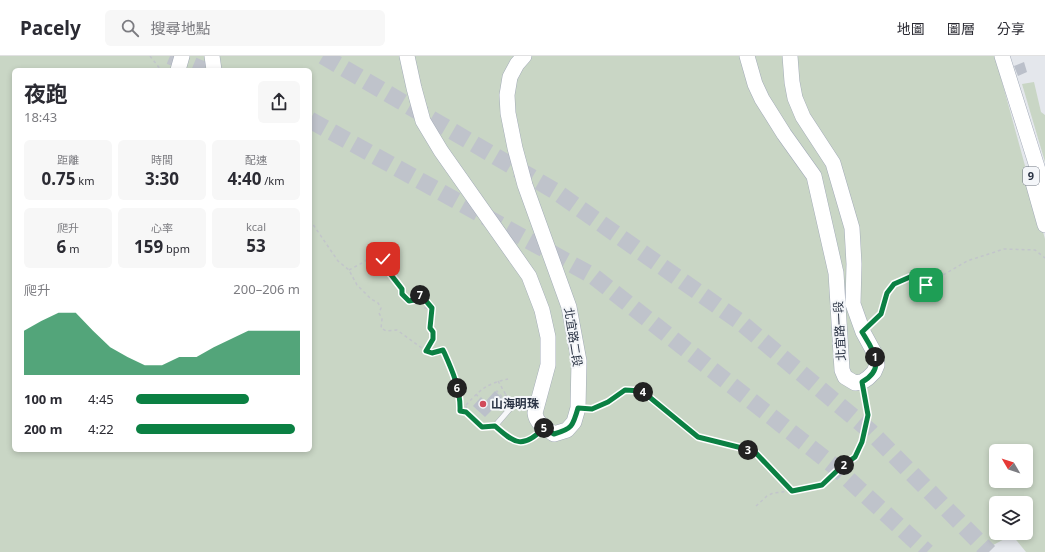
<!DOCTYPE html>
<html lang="zh-TW">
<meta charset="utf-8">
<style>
:root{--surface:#fff;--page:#f7f7f7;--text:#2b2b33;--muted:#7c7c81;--line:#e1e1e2;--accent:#0b8043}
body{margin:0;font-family:"Noto Sans","Noto Sans TC",sans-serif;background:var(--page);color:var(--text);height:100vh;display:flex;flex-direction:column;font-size:15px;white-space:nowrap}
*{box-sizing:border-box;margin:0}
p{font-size:13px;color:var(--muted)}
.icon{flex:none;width:22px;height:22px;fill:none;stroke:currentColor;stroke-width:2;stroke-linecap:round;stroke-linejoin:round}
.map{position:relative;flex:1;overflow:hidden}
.drawer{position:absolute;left:12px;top:12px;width:300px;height:384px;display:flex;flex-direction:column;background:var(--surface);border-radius:6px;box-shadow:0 2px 6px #0003}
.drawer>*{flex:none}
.needle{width:26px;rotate:309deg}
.controls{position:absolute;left:989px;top:388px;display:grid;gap:8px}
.controls a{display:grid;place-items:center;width:44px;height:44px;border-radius:6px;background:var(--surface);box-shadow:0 2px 6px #0003;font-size:20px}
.pin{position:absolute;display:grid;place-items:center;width:34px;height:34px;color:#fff;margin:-17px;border-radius:8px;box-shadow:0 2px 6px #0006}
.km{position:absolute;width:20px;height:20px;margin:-10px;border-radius:50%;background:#222;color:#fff;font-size:11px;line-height:20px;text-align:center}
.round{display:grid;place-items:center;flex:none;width:42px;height:42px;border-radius:6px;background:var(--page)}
.overview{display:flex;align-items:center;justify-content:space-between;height:68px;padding:0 12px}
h1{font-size:22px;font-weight:700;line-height:30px}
.stats{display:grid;grid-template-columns:repeat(3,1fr);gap:6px;height:68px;padding:4px 12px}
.stats div{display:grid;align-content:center;border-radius:6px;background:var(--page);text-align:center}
.stats b{font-size:17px;font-weight:700}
.stats small{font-size:11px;font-weight:400}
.stats p{font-size:11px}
.chart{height:112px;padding:8px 12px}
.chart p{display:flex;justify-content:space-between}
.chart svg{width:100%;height:72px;margin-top:4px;fill:var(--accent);opacity:.7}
ul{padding:0 12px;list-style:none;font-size:13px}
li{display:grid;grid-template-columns:64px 48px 1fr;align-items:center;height:30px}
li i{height:10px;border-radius:5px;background:var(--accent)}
header{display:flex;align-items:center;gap:24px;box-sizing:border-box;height:56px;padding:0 20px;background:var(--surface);border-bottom:1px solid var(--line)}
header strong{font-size:19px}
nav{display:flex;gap:22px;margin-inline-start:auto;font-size:14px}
.search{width:280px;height:36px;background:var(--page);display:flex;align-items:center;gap:10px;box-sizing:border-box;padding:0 14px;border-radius:6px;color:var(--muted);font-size:15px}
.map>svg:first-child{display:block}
</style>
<header>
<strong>Pacely</strong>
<div class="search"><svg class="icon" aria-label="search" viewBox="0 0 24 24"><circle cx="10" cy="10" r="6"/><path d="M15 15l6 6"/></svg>搜尋地點</div>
<nav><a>地圖</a><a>圖層</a><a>分享</a></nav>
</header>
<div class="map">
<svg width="1045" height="496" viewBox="0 0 1045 496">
<rect width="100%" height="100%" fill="#e4e7ec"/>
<g fill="#c9d6c5" fill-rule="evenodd">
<path d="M0 0H995L1045 183V496H1026L1012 479 980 496H0ZM14 14H310V394H14ZM996 395H1026V425H996ZM996 447H1026V477H996Z"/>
<path d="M1034 26 1041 56 1045 59V106L1022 28Z"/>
</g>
<g fill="#bbc0ca">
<path d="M1024 6 1027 16 1018 20 1014 10Z"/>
<path d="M495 335 503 343 485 361 473 350 481 341 485 346Z"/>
</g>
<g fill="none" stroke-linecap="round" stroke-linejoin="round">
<g stroke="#bfc3cb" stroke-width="17" stroke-dasharray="17 8" stroke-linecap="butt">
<path d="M170 0 204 14"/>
<path d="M323 0 555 135 739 265 870 375 989 496"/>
<path d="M310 64 593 220 834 410 927 496"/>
</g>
<defs>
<path id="service" d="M513 344 514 348 495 370C514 387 523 393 543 372"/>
<g id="primary">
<path d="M212 0 214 14"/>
<path d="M407 0 414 32 423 65 441 95 529 220 542 254 548 281V309L535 357C536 367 545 372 554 378L567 374 574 366 578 352 579 305 569 251 525 129 515 92 508 57 507 39 510 21 517 8 524 0"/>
<path d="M747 0 755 28 762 43 784 78 814 120 836 217 842 314 845 321 855 327 862 326 868 322 874 316 877 309 875 298 863 276 853 248 854 208 852 172 833 107 803 61 795 42 792 26 790 0"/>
<path d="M1002 0 1045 136"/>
<path d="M178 14 182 0"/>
<path d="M1032 123 1045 169"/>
</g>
</defs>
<use href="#service" stroke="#a9aeb7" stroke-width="6"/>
<use href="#primary" stroke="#a3abb8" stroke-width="16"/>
<g stroke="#c2c5cb" stroke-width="1.5" stroke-dasharray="3 3" stroke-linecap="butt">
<path d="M150 0 161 14"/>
<path d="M310 164 338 205 349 214 357 229 371 243 378 247 381 252 379 257 382 263 381 272 386 275 397 274 426 295 432 297 443 294 455 321 460 348 466 349V356L482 371 488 370"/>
<path d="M378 195 383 203 385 211 402 233V238L409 245 414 244 420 238 432 252 430 272 433 277V283L426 295"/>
<path d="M349 214 364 206 384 188"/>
<path d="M424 252H432"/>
<path d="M871 267 881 258 887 237 894 228 910 221 926 229 967 205 1004 193 1035 194 1045 202"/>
<path d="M498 325 506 339"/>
<path d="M496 336 497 335 504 343"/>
<path d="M476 338 480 343"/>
<path d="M460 348V355L466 356"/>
<path d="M466 349C481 333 486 328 508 323"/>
<path d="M497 350 506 339 508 340"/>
<path d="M589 353 608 347 625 334 642 335 698 381 754 395 792 435"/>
<path d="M756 450 767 440 773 437 792 435 822 429 841 411 855 401 862 386 868 359 864 338"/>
</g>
<use href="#service" stroke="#f7f8fa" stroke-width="5"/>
<use href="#primary" stroke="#fff" stroke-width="15"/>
</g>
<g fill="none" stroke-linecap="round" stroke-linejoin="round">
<defs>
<path id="route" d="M383 203 385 211 402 233V238L409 245 414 244 420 238 432 252 430 272 433 276V283L426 295 432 297 443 294 444 296C452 314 461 334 460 355L466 356 482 371 495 370C515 388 523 393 544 372L554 378C572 373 573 370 578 352L592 353 608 346 625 334 642 335 698 381 754 395 792 435 822 429 841 411 855 401 862 386 868 359 862 326C887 312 873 294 862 276L881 258 887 237 894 228 910 221 926 229"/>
</defs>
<use href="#route" stroke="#fff" stroke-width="8"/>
<use href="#route" stroke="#0b8043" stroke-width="5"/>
</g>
<circle fill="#d1495b" stroke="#f4f6f9" stroke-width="1.5" cx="483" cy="348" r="4"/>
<g text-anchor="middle" stroke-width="4" stroke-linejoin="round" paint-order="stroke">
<rect fill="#f4f6f9" stroke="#676e7b" stroke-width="1" x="1023" y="111" width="16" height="18" rx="3"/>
<g font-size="11" font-weight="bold" fill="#2b3445">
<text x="1031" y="124">9</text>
</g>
<g font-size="12" fill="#2b3445" stroke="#f4f6f9">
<text transform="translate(840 275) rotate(-93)" y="4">北宜路一段</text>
<text transform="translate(573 281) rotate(81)" y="4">北宜路二段</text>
</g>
<g font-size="12" font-weight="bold" fill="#2b3445" stroke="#f4f6f9" text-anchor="start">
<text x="491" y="352">山海明珠</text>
</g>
</g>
</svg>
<div class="controls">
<a><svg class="needle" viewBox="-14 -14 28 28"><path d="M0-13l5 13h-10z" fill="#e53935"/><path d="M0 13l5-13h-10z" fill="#7c7c81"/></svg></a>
<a><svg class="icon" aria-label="layers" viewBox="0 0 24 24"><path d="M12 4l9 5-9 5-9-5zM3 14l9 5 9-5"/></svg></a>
</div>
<div class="pin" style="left:926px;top:229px;background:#1e9e55"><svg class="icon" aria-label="arrive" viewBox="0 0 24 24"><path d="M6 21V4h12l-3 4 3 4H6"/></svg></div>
<div class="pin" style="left:383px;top:203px;background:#d93025"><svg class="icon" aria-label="check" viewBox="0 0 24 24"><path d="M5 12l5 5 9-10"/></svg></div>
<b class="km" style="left:875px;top:301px">1</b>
<b class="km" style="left:844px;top:409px">2</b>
<b class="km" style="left:748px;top:394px">3</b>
<b class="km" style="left:643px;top:336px">4</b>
<b class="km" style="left:544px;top:372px">5</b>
<b class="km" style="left:457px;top:332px">6</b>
<b class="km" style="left:420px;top:239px">7</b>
<section class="drawer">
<div class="overview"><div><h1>夜跑</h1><p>18:43</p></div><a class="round"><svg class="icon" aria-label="share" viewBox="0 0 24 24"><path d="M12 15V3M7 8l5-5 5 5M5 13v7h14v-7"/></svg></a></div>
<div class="stats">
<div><p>距離</p><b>0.75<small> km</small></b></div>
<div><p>時間</p><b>3:30</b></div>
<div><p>配速</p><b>4:40<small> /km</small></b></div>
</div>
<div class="stats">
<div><p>爬升</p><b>6<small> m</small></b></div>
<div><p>心率</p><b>159<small> bpm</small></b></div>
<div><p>kcal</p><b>53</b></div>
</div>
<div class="chart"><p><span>爬升</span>200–206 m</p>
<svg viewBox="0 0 160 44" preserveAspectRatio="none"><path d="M0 44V17L10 11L20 6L30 6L40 17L50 27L60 33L70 38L80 38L90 33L100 33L110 27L120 22L130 17L140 17L150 17L160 17V44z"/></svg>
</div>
<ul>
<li><b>100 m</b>4:45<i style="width:69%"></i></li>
<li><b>200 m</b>4:22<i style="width:97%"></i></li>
</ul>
</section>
</div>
